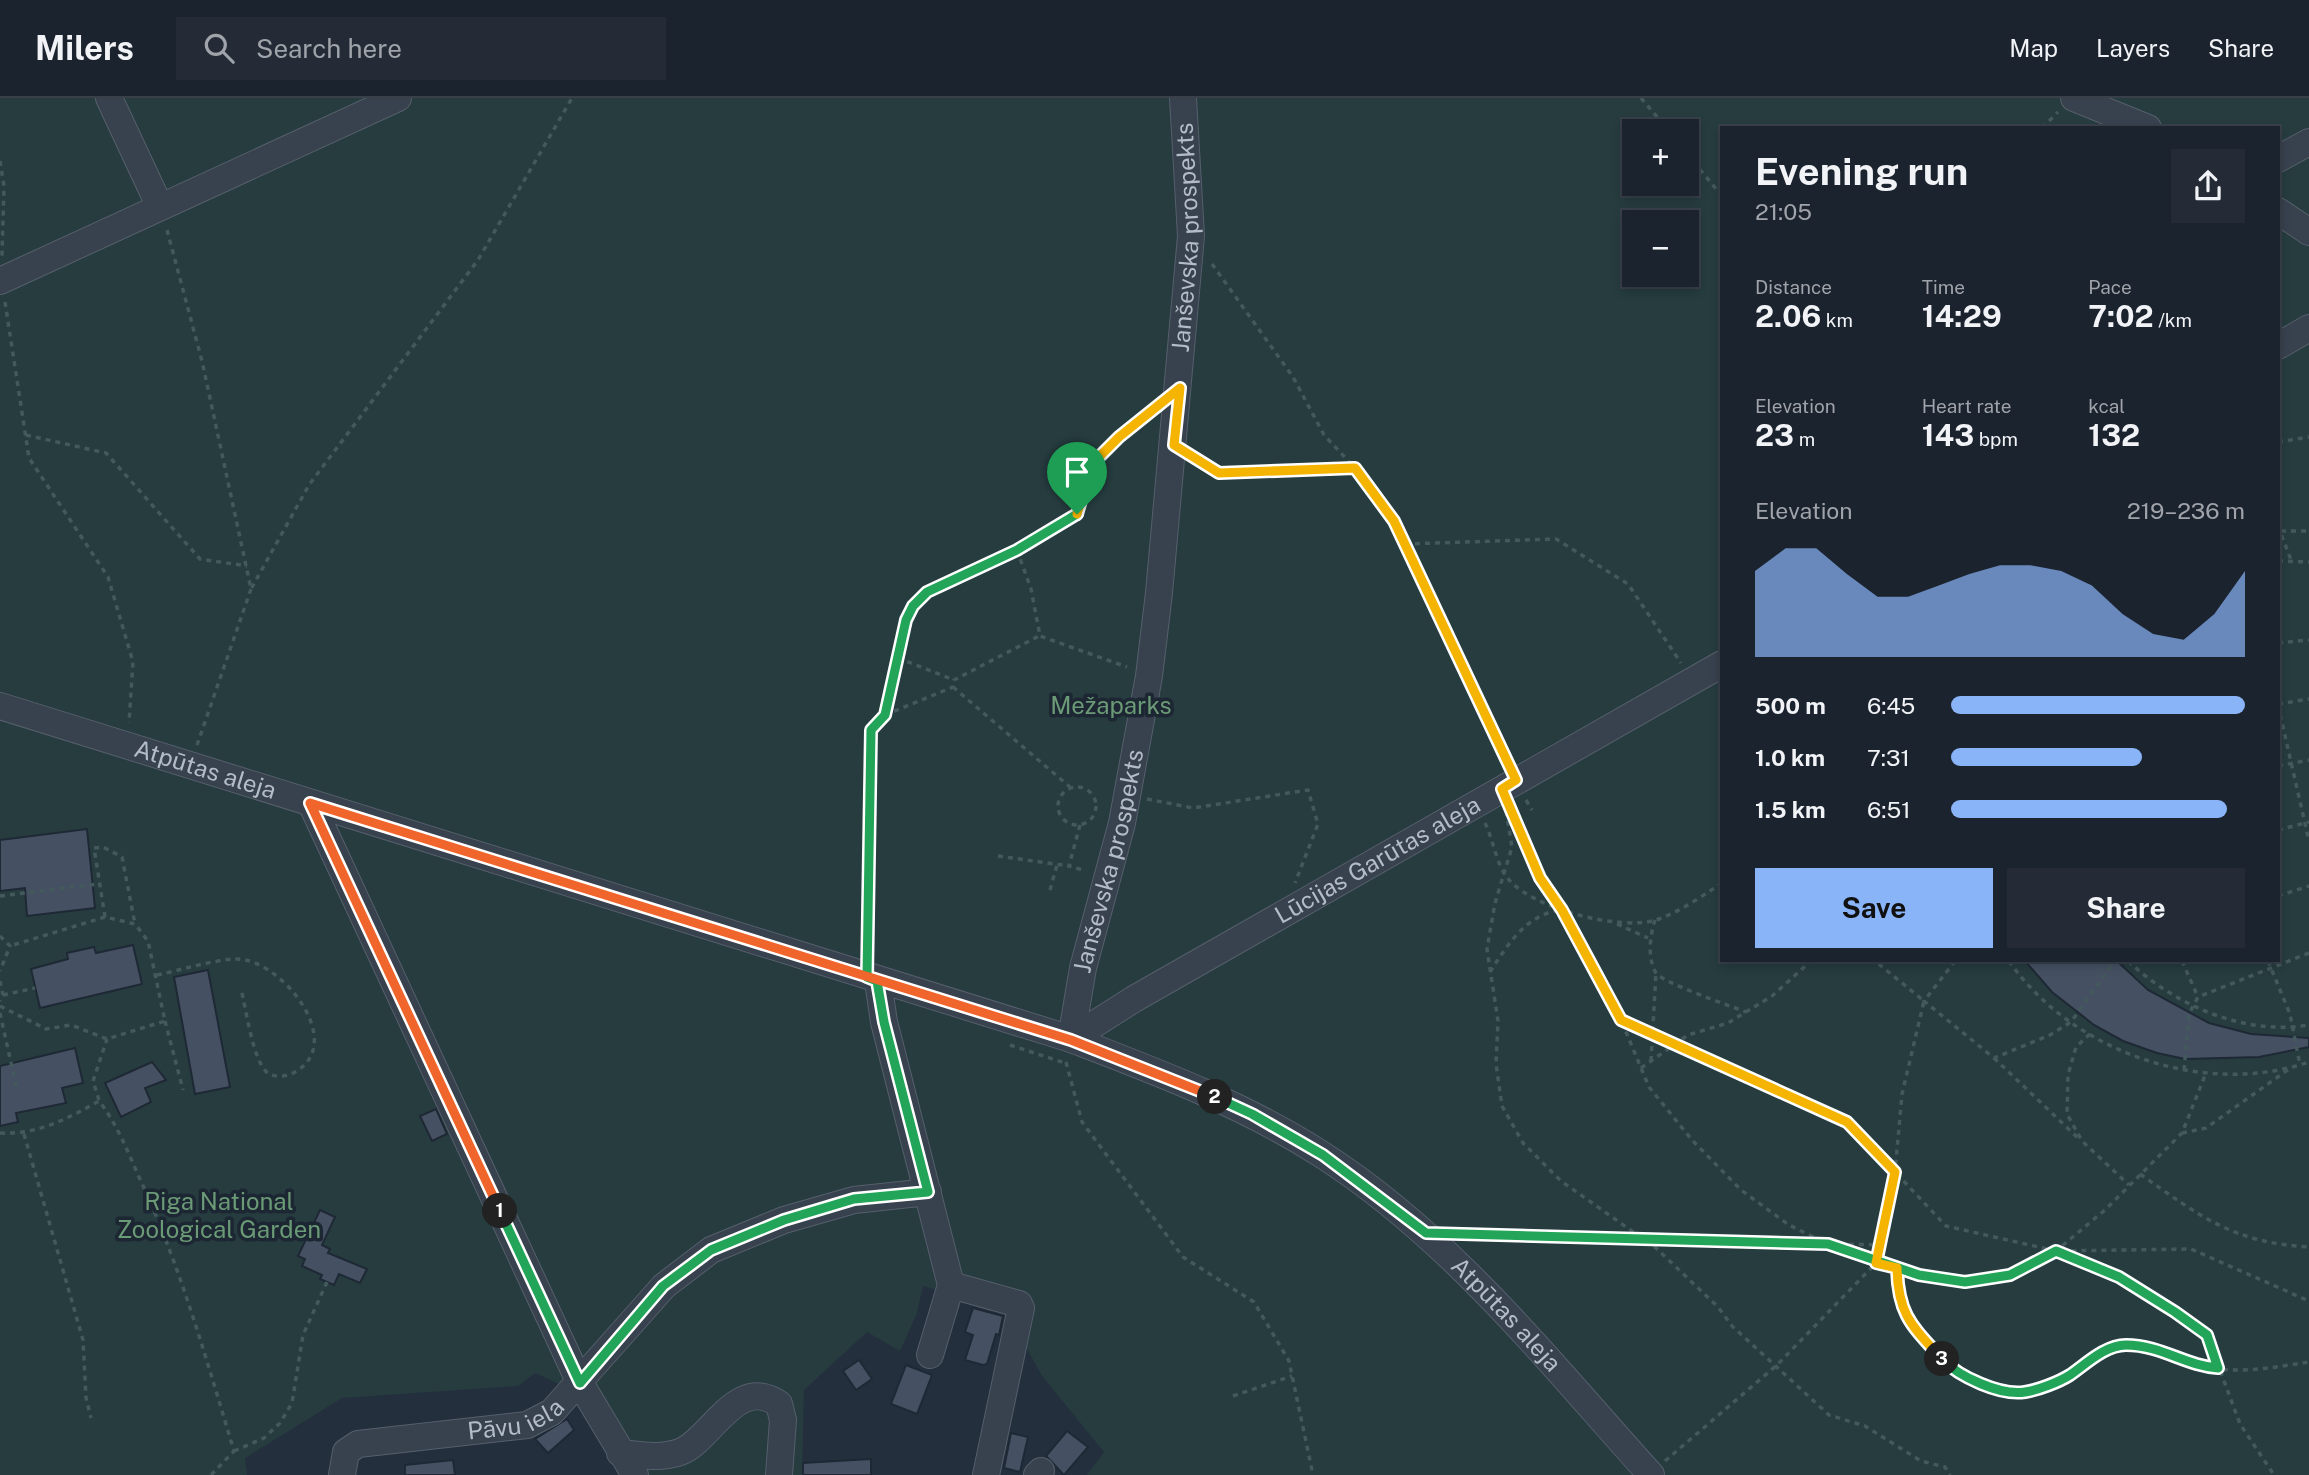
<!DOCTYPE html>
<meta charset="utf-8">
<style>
:root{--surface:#1b232e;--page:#242b36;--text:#f1f3f6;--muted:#a0a4aa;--line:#39404a;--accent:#8ab4f8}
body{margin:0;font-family:"Public Sans",sans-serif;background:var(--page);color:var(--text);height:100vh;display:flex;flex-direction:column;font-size:26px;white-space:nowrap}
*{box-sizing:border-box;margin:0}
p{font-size:23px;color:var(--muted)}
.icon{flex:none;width:38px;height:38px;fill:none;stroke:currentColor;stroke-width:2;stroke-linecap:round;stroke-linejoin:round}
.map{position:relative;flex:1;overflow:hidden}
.sheet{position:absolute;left:1720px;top:28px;width:560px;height:836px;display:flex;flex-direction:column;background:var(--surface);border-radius:0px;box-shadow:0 4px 10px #0003,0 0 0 2px var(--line)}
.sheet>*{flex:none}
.fabs{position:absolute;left:1622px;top:21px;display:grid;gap:14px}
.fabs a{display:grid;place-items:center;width:77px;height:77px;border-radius:0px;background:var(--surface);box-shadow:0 4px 10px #0003,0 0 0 2px var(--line);font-size:35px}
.pin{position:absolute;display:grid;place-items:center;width:60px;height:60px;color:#fff;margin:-72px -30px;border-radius:50% 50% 50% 0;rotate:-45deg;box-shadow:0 0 7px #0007}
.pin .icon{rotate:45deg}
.km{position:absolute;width:35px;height:35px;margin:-18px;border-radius:50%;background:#222;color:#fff;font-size:19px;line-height:35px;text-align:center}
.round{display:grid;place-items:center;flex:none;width:74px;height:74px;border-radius:0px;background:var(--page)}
.overview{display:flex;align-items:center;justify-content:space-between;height:119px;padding:0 35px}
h1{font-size:38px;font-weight:700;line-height:52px}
.figures{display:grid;grid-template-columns:repeat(3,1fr);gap:10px;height:119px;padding:7px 35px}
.figures div{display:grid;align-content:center}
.figures b{font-size:30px;font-weight:700}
.figures small{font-size:19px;font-weight:400}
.figures p{font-size:19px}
.chart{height:196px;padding:14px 35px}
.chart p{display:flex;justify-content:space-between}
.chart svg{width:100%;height:126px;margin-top:7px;fill:var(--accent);opacity:.7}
.cta{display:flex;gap:14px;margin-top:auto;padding:14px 35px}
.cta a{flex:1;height:80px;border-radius:0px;background:var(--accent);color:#111;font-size:28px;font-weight:700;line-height:80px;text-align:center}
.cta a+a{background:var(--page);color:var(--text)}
ul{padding:0 35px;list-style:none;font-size:23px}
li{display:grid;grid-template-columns:112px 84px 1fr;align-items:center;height:52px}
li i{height:18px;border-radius:9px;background:var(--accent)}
header{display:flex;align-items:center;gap:42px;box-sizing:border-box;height:98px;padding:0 35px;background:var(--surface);border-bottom:2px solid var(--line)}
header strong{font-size:33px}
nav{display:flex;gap:38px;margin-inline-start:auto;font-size:24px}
.search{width:490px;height:63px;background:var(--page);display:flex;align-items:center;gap:18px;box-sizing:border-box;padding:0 24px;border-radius:0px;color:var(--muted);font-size:26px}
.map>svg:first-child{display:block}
</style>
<header>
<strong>Milers</strong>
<div class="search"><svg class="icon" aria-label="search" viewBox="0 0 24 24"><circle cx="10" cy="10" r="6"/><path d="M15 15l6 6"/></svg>Search here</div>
<nav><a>Map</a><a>Layers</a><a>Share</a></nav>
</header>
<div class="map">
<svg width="2309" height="1377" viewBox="0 0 2309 1377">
<rect width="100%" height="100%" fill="#242f3e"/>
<path fill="#263c3f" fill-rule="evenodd" d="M0 0H2309V1377H1087L1104 1354 1042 1278 1006 1213 923 1188 917 1215 900 1253 867 1234 804 1292 802 1377H638L596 1303 535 1275 518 1288 342 1300 245 1360 247 1377H0ZM1722 30H2278V863H1722ZM1634 33H1687V86H1634ZM1634 124H1687V177H1634Z"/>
<g fill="#455162" stroke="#1f2835" stroke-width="2">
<path d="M87 731 95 810 27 818 25 790 0 793V742Z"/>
<path d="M133 847 142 886 40 910 31 871 68 861 67 855 94 849 96 855Z"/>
<path d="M2025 863H2117L2148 892 2209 925 2251 936 2309 940V949L2259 959 2185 961 2157 955 2123 943 2094 927 2052 894Z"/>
<path d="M208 872 230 989 195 996 174 879Z"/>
<path d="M75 950 83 985 62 990 66 1005 16 1015 18 1024 0 1028V968Z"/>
<path d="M152 964 166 982 145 990 151 1004 121 1019 105 985Z"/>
<path d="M436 1011 447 1036 432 1043 420 1018Z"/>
<path d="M320 1112 335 1119 322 1147 330 1151 328 1155 367 1171 360 1185 339 1176 334 1187 320 1181 322 1177 302 1168 305 1161 298 1158Z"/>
<path d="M973 1210 1003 1218 999 1237 996 1236 987 1266 983 1267 965 1262 973 1237 965 1234Z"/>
<path d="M859 1262 872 1281 856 1292 843 1273Z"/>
<path d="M906 1267 932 1277 917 1316 891 1306Z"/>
<path d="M567 1321 574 1332 548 1355 535 1341Z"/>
<path d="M1067 1333 1088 1349 1064 1377 1046 1358Z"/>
<path d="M1011 1335 1028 1339 1020 1374 1004 1370Z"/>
<path d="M871 1361V1377H803V1365Z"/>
<path d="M453 1362 455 1377H405V1367Z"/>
</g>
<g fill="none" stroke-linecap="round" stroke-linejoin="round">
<defs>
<g id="minor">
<path d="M109 0 160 109"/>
<path d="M2074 0 2148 30"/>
<path d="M2278 61 2309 44"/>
<path d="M2278 113 2309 134"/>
<path d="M0 183 398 0"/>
<path d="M2278 248 2309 230"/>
<path id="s1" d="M0 608 1071 941C1157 974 1243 1006 1321 1056 1451 1139 1549 1264 1651 1377"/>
<path d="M311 705 580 1285 635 1377"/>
<path d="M878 883 884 924 951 1187 930 1257"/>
<path id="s2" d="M1071 941 1083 870 1122 725 1149 578 1159 495 1191 138 1183 0"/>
<path id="s3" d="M1071 941 1134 901 1722 566"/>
<path d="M951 1187 1019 1206 1021 1210 986 1377"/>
<path d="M620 1355C640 1357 661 1361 680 1354 711 1343 736 1276 779 1306L783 1322 779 1377"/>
<path id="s4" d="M342 1377 346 1354 358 1346 527 1327 552 1314 664 1188 711 1152 784 1122 854 1102 928 1094"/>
<path d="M1037 1377 1041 1373"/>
</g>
</defs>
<use href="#minor" stroke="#565f6c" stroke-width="28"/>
<g stroke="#44595c" stroke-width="3.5" stroke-dasharray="5 5" stroke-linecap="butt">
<path d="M1641 0 1669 33"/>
<path d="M2042 30 2058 14"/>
<path d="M1687 56 1722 98"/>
<path d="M0 63 4 88 2 158"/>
<path d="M167 132 202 263 251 491 309 387 478 162 572 0"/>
<path d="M1212 166 1293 279 1324 337 1355 370"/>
<path d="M5 204 29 360 108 479 133 564 129 625"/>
<path d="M26 337 106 355 200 461 247 468"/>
<path d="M2278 344 2309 339"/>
<path d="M1194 359 1219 375 1355 370 1394 423 1506 663"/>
<path d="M2278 428 2291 462"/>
<path d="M2281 433H2309"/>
<path d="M1405 446 1556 441 1628 486 1681 565"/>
<path d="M1017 452 1031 491 1040 538 1127 569"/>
<path d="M2278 463 2309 464"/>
<path d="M2278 545 2309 542"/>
<path d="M898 560 954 582"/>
<path d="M953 589 1070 689"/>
<path d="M2278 606 2309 601"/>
<path d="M2278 607 2309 743"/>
<path d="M885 617 953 589 954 582 1039 538"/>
<path d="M197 647 251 491"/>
<path d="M2278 668 2309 662"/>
<circle cx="1077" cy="708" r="19"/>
<path d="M1147 701 1193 710 1308 692 1318 726 1295 785"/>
<path d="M1526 702 1532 712"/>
<path d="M1511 712 1540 780 1562 812 1621 922 1649 989 1692 1042 1741 1092 1789 1127 1838 1151 1919 1177 1965 1184 2010 1177 2035 1166 2056 1153 2105 1112 2182 1035 2206 975"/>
<path d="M1506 713 1512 749 1495 805 1487 851 1498 923 1496 966 1502 1008 1523 1045 1561 1083 1656 1150 1718 1209 1732 1228 1829 1317 1865 1328 1921 1363 1945 1369 1950 1377"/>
<path d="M1485 725C1494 743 1496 768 1510 783 1536 811 1620 833 1656 822 1680 814 1702 798 1722 785"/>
<path d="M1080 727 1069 768 1086 773"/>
<path d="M2278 732 2309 724"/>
<path d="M998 758 1069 768"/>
<path d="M1050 792 1057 767"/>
<path d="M0 798 99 786"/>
<path d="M2278 798 2309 788"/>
<path d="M105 819 94 750 103 749 122 759 135 826"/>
<path d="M1655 822C1650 837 1647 860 1656 875 1663 885 1731 908 1746 914"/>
<path d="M1617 826 1648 840"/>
<path d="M0 838 10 848 0 873"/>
<path d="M868 856 871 632 885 617 906 522 913 508 927 494 1017 452 1077 416 1092 366 1153 311"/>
<path d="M1955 863 1924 903 1994 960 2050 937 2071 924 2115 863"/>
<path d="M2009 863C2072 954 2204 1000 2309 964"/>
<path d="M2128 863C2175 907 2244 938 2309 927"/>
<path d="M2182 863 2198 899"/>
<path d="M2268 863 2290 916 2300 967"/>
<path d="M1490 874C1508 846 1526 817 1560 812"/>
<path d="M157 877C182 872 211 862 236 861 280 860 348 944 295 974 289 978 277 980 269 976 253 966 246 910 241 891"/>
<path d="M0 883 3 897 0 903"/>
<path d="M3 897 35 890"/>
<path d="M0 908 46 931 71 927 107 941 165 923 148 843 135 826 105 819 10 848"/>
<path d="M0 915 17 992"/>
<path d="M1621 922 1848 1024 1946 1128 2056 1153 2191 1151 2309 1203"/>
<path d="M165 923 183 992"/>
<path d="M2090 936 2076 949 2068 977 2067 1016 2082 1043 2129 1087"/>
<path d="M1010 947 1065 965"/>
<path d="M1994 960 2078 1040"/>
<path d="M1651 963 1656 874"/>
<path d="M1066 964 1082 1024 1183 1159 1254 1204 1289 1263 1313 1377"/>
<path d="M1641 970 1688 937 1728 925 1772 898 1811 863"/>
<path d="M2184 972 2189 916 2198 899 2309 855"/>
<path d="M99 1002 93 983 107 941"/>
<path d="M0 1035C37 1037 67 1021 99 1003 117 1026 127 1052 139 1079 180 1167 206 1260 234 1353L211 1377"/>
<path d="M2182 1035 2206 1030 2289 971"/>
<path d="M24 1036 83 1242 86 1300 91 1320"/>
<path d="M2140 1076C2200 1118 2233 1145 2309 1149"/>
<path d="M1459 1136 1880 1147"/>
<path d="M2058 1154 2119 1179 2207 1237 2240 1326 2274 1377"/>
<path d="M1897 1170C1897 1180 1895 1193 1899 1202 1913 1243 1979 1302 2026 1294 2059 1288 2101 1247 2126 1247 2159 1248 2174 1261 2203 1268 2236 1277 2276 1269 2309 1264"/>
<path d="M1233 1298 1292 1278"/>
<path d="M234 1353 264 1340 280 1325 292 1305 303 1237 327 1184"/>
<path d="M1665 1363 1777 1267 1876 1165 1895 1074 1902 996 1924 903 1875 863"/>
</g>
<use href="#minor" stroke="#38414e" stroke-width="26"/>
</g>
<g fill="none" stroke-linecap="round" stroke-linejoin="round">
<defs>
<path id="split-1" d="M500 1113 580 1285 663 1188 711 1152 784 1122 854 1101 928 1094 884 924 877 883 867 879 871 632 885 617 906 522 913 508 927 494 1017 452 1077 416"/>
<path id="split-2" d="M500 1113 310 705 1071 942 1215 999"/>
<path id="split-3" d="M1215 999 1252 1016 1323 1057 1426 1135 1828 1146 1919 1177 1965 1184 2010 1177 2056 1153 2119 1179 2175 1214 2207 1237 2218 1270C2186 1268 2161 1247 2126 1247 2105 1247 2086 1266 2070 1277 2059 1284 2038 1292 2025 1294 2001 1298 1959 1279 1942 1261"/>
<path id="split-4" d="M1077 416 1092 366 1119 339 1180 290 1174 347 1219 375 1355 370 1394 423 1516 682 1502 691 1540 780 1562 812 1621 922 1847 1024 1895 1074 1876 1165 1897 1170C1898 1217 1912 1228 1942 1261"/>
</defs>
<use href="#split-1" stroke="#fff" stroke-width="14"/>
<use href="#split-2" stroke="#fff" stroke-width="14"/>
<use href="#split-3" stroke="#fff" stroke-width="14"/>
<use href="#split-4" stroke="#fff" stroke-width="14"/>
<use href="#split-1" stroke="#22a559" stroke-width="9"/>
<use href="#split-2" stroke="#f0652b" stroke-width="9"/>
<use href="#split-3" stroke="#22a559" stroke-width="9"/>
<use href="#split-4" stroke="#f5b400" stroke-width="9"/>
</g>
<g text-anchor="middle" stroke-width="7" stroke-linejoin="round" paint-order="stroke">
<g font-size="24" fill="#b4bcc9" stroke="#1d2633">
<text dy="8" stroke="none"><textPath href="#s2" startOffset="812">Janševska prospekts</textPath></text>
<text dy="8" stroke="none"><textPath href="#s1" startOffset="215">Atpūtas aleja</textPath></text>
<text dy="8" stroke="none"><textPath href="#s3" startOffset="355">Lūcijas Garūtas aleja</textPath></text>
<text dy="8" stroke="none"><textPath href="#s2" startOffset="182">Janševska prospekts</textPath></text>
<text dy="8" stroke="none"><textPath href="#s1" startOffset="1643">Atpūtas aleja</textPath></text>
<text dy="8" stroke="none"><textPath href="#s4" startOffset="198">Pāvu iela</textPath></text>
</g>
<g font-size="24" fill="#6b9a76" stroke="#1d2633">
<text x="1111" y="616">Mežaparks</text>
<text x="219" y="1112">Riga National<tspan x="219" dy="28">Zoological Garden</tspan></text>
</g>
</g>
</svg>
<div class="fabs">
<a>+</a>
<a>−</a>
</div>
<div class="pin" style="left:1077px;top:416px;background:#1e9e55"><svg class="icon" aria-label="arrive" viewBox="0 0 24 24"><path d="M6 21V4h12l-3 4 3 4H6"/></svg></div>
<b class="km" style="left:500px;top:1113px">1</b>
<b class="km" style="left:1215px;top:999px">2</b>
<b class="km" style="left:1942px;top:1261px">3</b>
<section class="sheet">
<div class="overview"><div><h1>Evening run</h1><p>21:05</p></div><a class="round"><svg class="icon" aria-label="share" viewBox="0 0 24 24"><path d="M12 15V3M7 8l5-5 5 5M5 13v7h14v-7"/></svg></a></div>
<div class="figures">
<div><p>Distance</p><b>2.06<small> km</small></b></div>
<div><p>Time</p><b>14:29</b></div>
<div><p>Pace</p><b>7:02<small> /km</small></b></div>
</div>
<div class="figures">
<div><p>Elevation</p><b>23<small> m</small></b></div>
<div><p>Heart rate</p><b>143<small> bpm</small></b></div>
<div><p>kcal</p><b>132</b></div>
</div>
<div class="chart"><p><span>Elevation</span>219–236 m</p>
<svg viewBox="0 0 160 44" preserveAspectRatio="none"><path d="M0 44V14L10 6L20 6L30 15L40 23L50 23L60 19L70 15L80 12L90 12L100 14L110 19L120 29L130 36L140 38L150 29L160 14V44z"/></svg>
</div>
<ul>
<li><b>500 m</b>6:45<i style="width:100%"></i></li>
<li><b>1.0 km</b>7:31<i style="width:65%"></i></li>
<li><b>1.5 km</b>6:51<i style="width:94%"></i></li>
</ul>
<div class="cta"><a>Save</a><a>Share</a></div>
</section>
</div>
